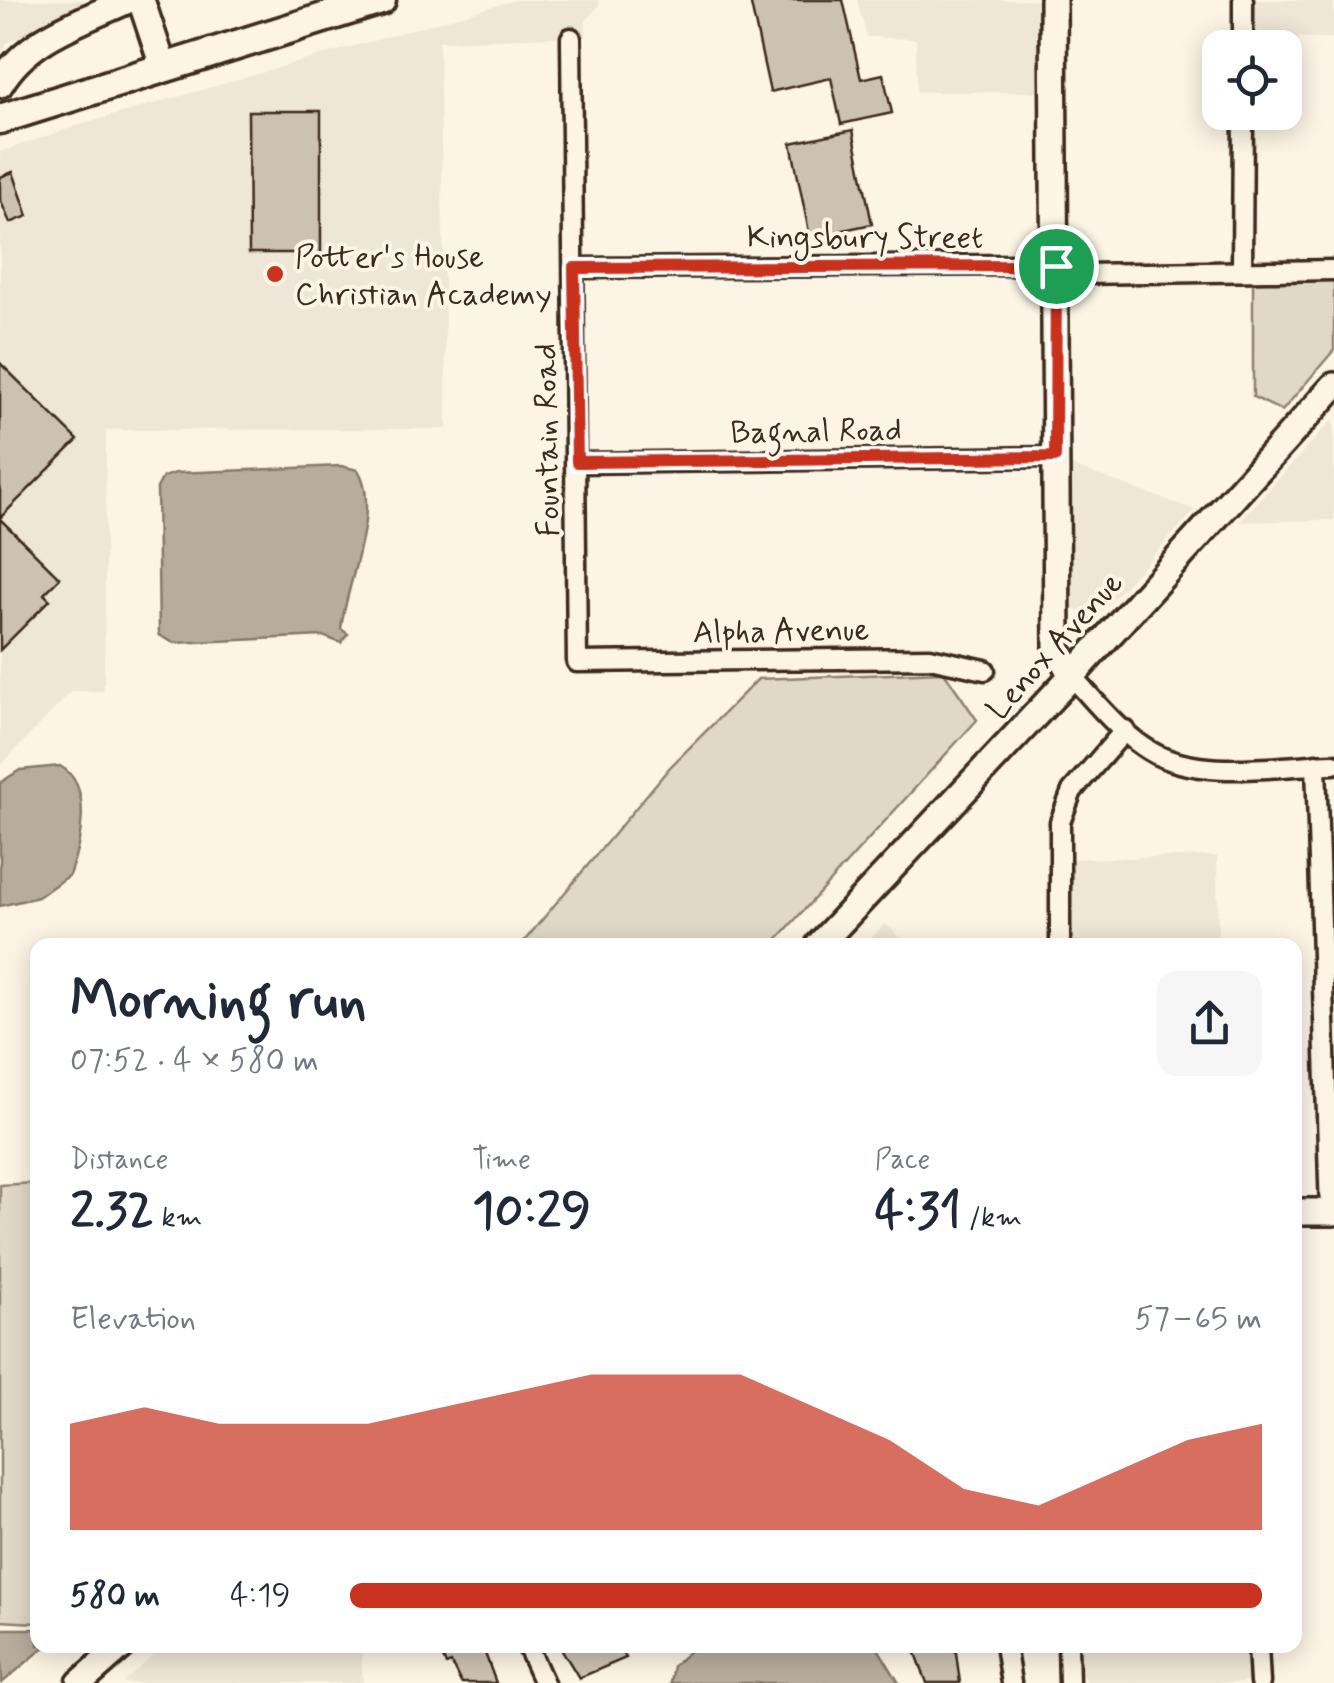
<!DOCTYPE html>
<meta charset="utf-8">
<style>
:root{--surface:#fff;--page:#f6f6f7;--text:#1f2937;--muted:#747a83;--accent:#c8321e}
body{margin:0;font-family:Mynerve,sans-serif;background:var(--page);color:var(--text);height:100vh;display:flex;flex-direction:column;font-size:38px;white-space:nowrap}
*{box-sizing:border-box;margin:0}
p{font-size:32px;color:var(--muted)}
.icon{flex:none;width:55px;height:55px;fill:none;stroke:currentColor;stroke-width:2;stroke-linecap:round;stroke-linejoin:round}
.map{position:relative;flex:1;overflow:hidden}
.side{position:absolute;left:30px;top:938px;width:1272px;height:715px;display:flex;flex-direction:column;background:var(--surface);border-radius:20px;box-shadow:0 5px 25px #0003}
.side>*{flex:none}
.tools{position:absolute;left:1202px;top:30px;display:grid;gap:20px}
.tools a{display:grid;place-items:center;width:100px;height:100px;border-radius:20px;background:var(--surface);box-shadow:0 5px 25px #0003;font-size:50px}
.pin{position:absolute;display:grid;place-items:center;width:85px;height:85px;color:#fff;margin:-42px;border:5px solid #fff;border-radius:50%;box-shadow:0 2px 10px #0007}
.round{display:grid;place-items:center;flex:none;width:105px;height:105px;border-radius:20px;background:var(--page)}
.headline{display:flex;align-items:center;justify-content:space-between;height:170px;padding:0 40px}
h1{font-size:55px;font-weight:800;line-height:75px}
.metrics{display:grid;grid-template-columns:repeat(3,1fr);gap:15px;height:170px;padding:10px 40px}
.metrics div{display:grid;align-content:center}
.metrics b{font-size:50px;font-weight:800}
.metrics small{font-size:28px;font-weight:400}
.metrics p{font-size:28px}
.chart{height:280px;padding:20px 40px}
.chart p{display:flex;justify-content:space-between}
.chart svg{width:100%;height:180px;margin-top:10px;fill:var(--accent);opacity:.7}
ul{padding:0 40px;list-style:none;font-size:32px}
li{display:grid;grid-template-columns:160px 120px 1fr;align-items:center;height:75px}
li i{height:25px;border-radius:12px;background:var(--accent)}
.map>svg:first-child{display:block}
</style>
<div class="map">
<svg width="1334" height="1683" viewBox="0 0 1334 1683">
<rect width="100%" height="100%" fill="#fcf5e5"/>
<filter id="ink" filterUnits="userSpaceOnUse"><feTurbulence type="fractalNoise" baseFrequency=".01" numOctaves="2"/><feDisplacementMap in="SourceGraphic" scale="20" xChannelSelector="R" yChannelSelector="G"/><feConvolveMatrix kernelMatrix="1 2 1 2 8 2 1 2 1" color-interpolation-filters="sRGB"/></filter>
<g filter="url(#ink)">
<g fill="#eee6d6">
<path d="M0 0H83V4L7 43 0 55Z"/>
<path d="M515 0H598L599 5 586 21V36L439 41 447 429 106 430 104 691H72L0 766V152L76 126Z"/>
<path d="M857 0H1043L1042 92H917L916 39 867 37Z"/>
<path d="M1249 0H1334V38L1249 37Z"/>
<path d="M1334 418V520L1239 522Z"/>
<path d="M1064 463 1195 510 1095 618 1074 609 1071 599Z"/>
<path d="M1217 856 1218 945H1068L1065 859Z"/>
<path d="M885 923 908 945H865Z"/>
<path d="M165 1645H361L363 1683H123Z"/>
<path d="M1079 1645H1253L1254 1671 1250 1680 1242 1683H1090L1080 1674Z"/>
</g>
<g fill="#e0d8c8" stroke="#8e8173" stroke-width="2.5">
<path d="M1253 277 1334 279V350L1282 411 1253 397Z"/>
<path d="M944 672 977 720 772 945H521L670 767 758 679Z"/>
<path d="M37 1183 38 1623H37L0 1621V1185Z"/>
</g>
<g fill="#b7ad9e" stroke="#85796b" stroke-width="2.5">
<path d="M341 466 358 470C382 507 346 584 341 629L348 634 341 643 323 636 174 643 159 635 157 488 163 477 176 473Z"/>
<path d="M60 766C94 785 81 844 69 875L38 897 0 906V783L20 770Z"/>
<path d="M0 1629H37L38 1645H47L2 1683Z"/>
<path d="M696 1645H876L899 1683H670L673 1666Z"/>
</g>
<g fill="#ccc2b3" stroke="#3b2a1e" stroke-width="2.5">
<path d="M750 0H843L861 79 883 74 892 113 841 124 831 78 770 92Z"/>
<path d="M248 111H321V253H249Z"/>
<path d="M853 130 872 224 810 237 791 143Z"/>
<path d="M13 172 28 216 10 223 0 199V177Z"/>
<path d="M0 363 78 440 0 518Z"/>
<path d="M0 519 60 578 44 594 50 600 0 650Z"/>
<path d="M438 1645H482L496 1683H461L451 1663 446 1665Z"/>
<path d="M559 1645H638L623 1653 626 1658 579 1678Z"/>
<path d="M913 1645H955L960 1683H927Z"/>
</g>
<g fill="none" stroke-linecap="round" stroke-linejoin="round">
<defs>
<g id="street">
<path d="M571 38 577 662 930 658 985 670"/>
<path d="M1243 48V0"/>
<path d="M574 268 1036 265 1083 274 1334 270"/>
<path d="M1242 271 1243 112"/>
<path d="M577 463 1055 457"/>
<path d="M1072 676C1096 703 1129 744 1164 758 1214 778 1282 765 1334 764"/>
<path d="M1316 764 1330 1212"/>
<path d="M1060 945V822L1072 791 1125 730"/>
<path d="M527 1645 544 1683"/>
<path d="M1005 1645 1011 1683"/>
<path d="M1068 1645 1069 1683"/>
<path d="M1258 1645 1260 1683"/>
</g>
<g id="secondary">
<path d="M141 0 163 66"/>
<path d="M1053 0 1057 648 1072 676"/>
<path d="M0 84C28 37 81 22 128 0"/>
<path d="M819 945 1072 676 1334 386"/>
<path d="M1295 1212H1334"/>
<path d="M80 1683 123 1645"/>
</g>
<path id="primary" d="M0 119 381 0"/>
</defs>
<use href="#street" stroke="#3b2a1e" stroke-width="25"/>
<use href="#secondary" stroke="#3b2a1e" stroke-width="32"/>
<use href="#primary" stroke="#3b2a1e" stroke-width="35"/>
<use href="#street" stroke="#fcf5e5" stroke-width="18"/>
<use href="#secondary" stroke="#fcf5e5" stroke-width="25"/>
<use href="#primary" stroke="#fcf5e5" stroke-width="28"/>
</g>
</g>
<g fill="none" stroke-linecap="round" stroke-linejoin="round" filter="url(#ink)">
<defs>
<path id="route" d="M1056 266 1055 457 577 462 574 268Z"/>
</defs>
<use href="#route" stroke="#fff" stroke-width="20"/>
<use href="#route" stroke="#c8321e" stroke-width="12"/>
</g>
<circle fill="#c8321e" stroke="#fcf5e5" stroke-width="4" cx="275" cy="274" r="10"/>
<g text-anchor="middle" stroke-width="8" stroke-linejoin="round" paint-order="stroke">
<g font-size="32" fill="#3b2a1e" stroke="#fcf5e5">
<text x="865" y="247">Kingsbury Street</text>
<text transform="translate(816 430) rotate(-1)" y="11">Bagnal Road</text>
<text transform="translate(546 440) rotate(-91)" y="11">Fountain Road</text>
<text transform="translate(781 630) rotate(-1)" y="11">Alpha Avenue</text>
<text transform="translate(1054 645) rotate(-48)" y="11">Lenox Avenue</text>
</g>
<g font-size="32" fill="#3b2a1e" stroke="#fcf5e5" text-anchor="start">
<text x="295" y="267">Potter's House<tspan x="295" dy="37">Christian Academy</tspan></text>
</g>
</g>
</svg>
<div class="tools">
<a><svg class="icon" aria-label="locate" viewBox="0 0 24 24"><circle cx="12" cy="12" r="6"/><path d="M12 2v4M12 18v4M2 12h4M18 12h4"/></svg></a>
</div>
<div class="pin" style="left:1056px;top:266px;background:#1e9e55"><svg class="icon" aria-label="arrive" viewBox="0 0 24 24"><path d="M6 21V4h12l-3 4 3 4H6"/></svg></div>
<section class="side">
<div class="headline"><div><h1>Morning run</h1><p>07:52 · 4 × 580 m</p></div><a class="round"><svg class="icon" aria-label="share" viewBox="0 0 24 24"><path d="M12 15V3M7 8l5-5 5 5M5 13v7h14v-7"/></svg></a></div>
<div class="metrics">
<div><p>Distance</p><b>2.32<small> km</small></b></div>
<div><p>Time</p><b>10:29</b></div>
<div><p>Pace</p><b>4:31<small> /km</small></b></div>
</div>
<div class="chart"><p><span>Elevation</span>57–65 m</p>
<svg viewBox="0 0 160 44" preserveAspectRatio="none"><path d="M0 44V18L10 14L20 18L30 18L40 18L50 14L60 10L70 6L80 6L90 6L100 14L110 22L120 34L130 38L140 30L150 22L160 18V44z"/></svg>
</div>
<ul>
<li><b>580 m</b>4:19<i style="width:100%"></i></li>
</ul>
</section>
</div>
